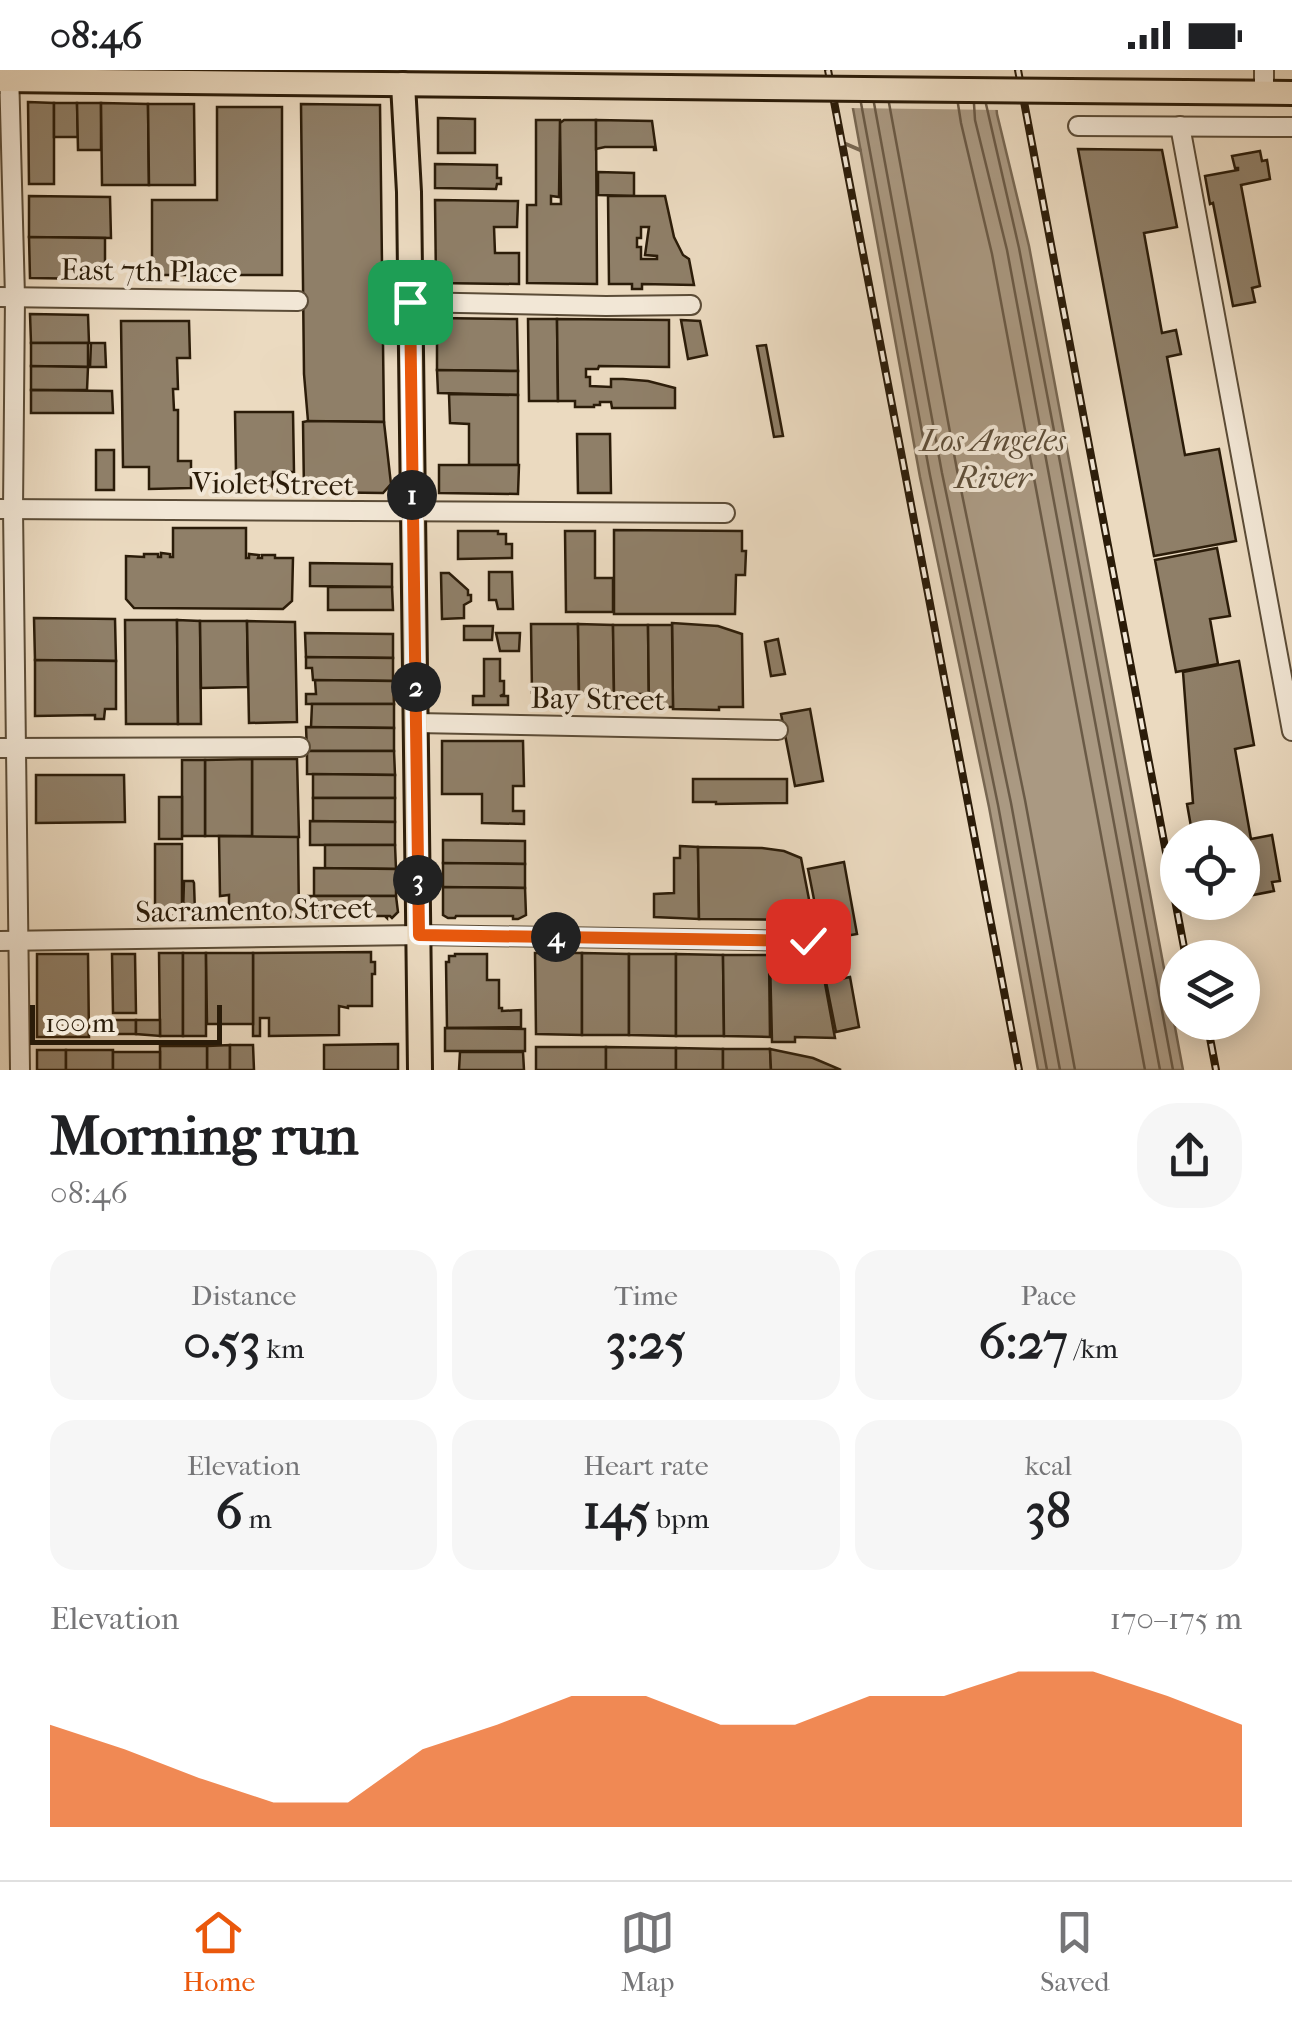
<!DOCTYPE html>
<meta charset="utf-8">
<style>
:root{--surface:#fff;--page:#f6f6f6;--text:#202124;--muted:#757577;--line:#e0e0e0;--accent:#ea580c}
body{margin:0;font-family:"IM FELL French Canon",serif;background:var(--page);color:var(--text);height:100vh;display:flex;flex-direction:column;font-size:38px;white-space:nowrap}
*{box-sizing:border-box;margin:0}
p{font-size:32px;color:var(--muted)}
.icon{flex:none;width:55px;height:55px;fill:none;stroke:currentColor;stroke-width:2;stroke-linecap:round;stroke-linejoin:round}
.map{position:relative;height:1000px;overflow:hidden}
.details{display:flex;flex-direction:column;background:var(--surface);flex:1}
.details>*{flex:none}
.buttons{position:absolute;left:1160px;top:750px;display:grid;gap:20px}
.buttons a{display:grid;place-items:center;width:100px;height:100px;border-radius:50%;background:var(--surface);box-shadow:0 5px 25px #0003;font-size:50px}
.scale{position:absolute;left:30px;bottom:25px;width:192px;box-sizing:border-box;padding-left:10px;border:5px solid #2b1c09;border-top:0;font-size:28px;line-height:35px;white-space:nowrap;color:#2b1c09;-webkit-text-stroke:8px #f2e7d6;paint-order:stroke}
.pin{position:absolute;display:grid;place-items:center;width:85px;height:85px;color:#fff;margin:-42px;border-radius:20px;box-shadow:0 5px 15px #0006}
.km{position:absolute;width:50px;height:50px;margin:-25px;border-radius:50%;background:#222;color:#fff;font-size:28px;line-height:50px;text-align:center}
.round{display:grid;place-items:center;flex:none;width:105px;height:105px;border-radius:40px;background:var(--page)}
.summary{display:flex;align-items:center;justify-content:space-between;height:170px;padding:0 50px}
h1{font-size:55px;font-weight:700;line-height:75px}
.figures{display:grid;grid-template-columns:repeat(3,1fr);gap:15px;height:170px;padding:10px 50px}
.figures div{display:grid;align-content:center;border-radius:25px;background:var(--page);text-align:center}
.figures b{font-size:50px;font-weight:700}
.figures small{font-size:28px;font-weight:400}
.figures p{font-size:28px}
.chart{height:280px;padding:20px 50px}
.chart p{display:flex;justify-content:space-between}
.chart svg{width:100%;height:180px;margin-top:10px;fill:var(--accent);opacity:.7}
.status{display:flex;justify-content:space-between;align-items:center;height:70px;padding:0 50px;background:var(--surface);direction:ltr}
.status svg{height:28px;fill:currentColor}
.menu{display:flex;justify-content:space-around;align-items:center;height:140px;border-top:2px solid var(--line);background:var(--surface);font-size:28px;color:var(--muted)}
.menu a{display:grid;justify-items:center;gap:5px}
.menu .on{color:var(--accent)}
.map>svg:first-child{display:block}
</style>
<div class="status"><b>08:46</b><svg viewBox="0 0 49 12"><path d="M0 12V9h3v3zM5 12V6h3v6zM10 12V3h3v9zM15 12V0h3v12zM26 1h20v11H26zM47 4h2v5h-2z"/></svg></div>
<div class="map">
<svg width="1292" height="1000" viewBox="0 0 1292 1000">
<rect width="100%" height="100%" fill="#ebdac0"/>
<filter id="stains"><feTurbulence type="fractalNoise" baseFrequency=".002" numOctaves="4"/><feColorMatrix values="0 0 0 0 .2 0 0 0 0 .09 0 0 0 0 .02 0 0 0 .5 -.17"/></filter>
<radialGradient id="worn" r=".72"><stop offset=".6" stop-color="#630" stop-opacity="0"/><stop offset="1" stop-color="#630" stop-opacity=".3"/></radialGradient>
<path fill="#aa9982" stroke="#776752" stroke-width="2.5" d="M846 0H993L997 44 1029 176 1183 1000H1038L989 737 920 407Z"/>
<path fill="#ebdac0" d="M841 0H998L1002 40 847 38Z"/>
<g fill="none" stroke-linecap="round" stroke-linejoin="round">
<g stroke="#6a5a46" stroke-width="2.5">
<path d="M861 33 930 405 998 735 1047 1000"/>
<path d="M874 33 942 403 1011 733 1060 1000"/>
<path d="M889 33 957 400 1025 730 1075 1000"/>
<path d="M958 34 961 53 992 184 1145 1000"/>
<path d="M974 34 975 50 1007 180 1160 1000"/>
<path d="M986 34 1019 178 1060 392 1173 1000"/>
</g>
<path stroke="#776752" stroke-width="4" d="M846 74 860 80"/>
</g>
<g fill="#8f7f68" stroke="#2b1c09" stroke-width="2.5" fill-rule="evenodd">
<path d="M28 32 54 33V114H29Z"/>
<path d="M54 33H77L78 67H54Z"/>
<path d="M77 33H101V80H78Z"/>
<path d="M101 33 148 34 149 115H102Z"/>
<path d="M148 34H194L195 115H149Z"/>
<path d="M301 34 380 35 384 352 308 351 304 304Z"/>
<path d="M217 37H282V205H152V130H217Z"/>
<path d="M438 48 475 49V83H438Z"/>
<path d="M536 50H560L559 127 551 126V134H561L560 53 564 50H596L597 214 527 213V135H536Z"/>
<path d="M596 50 652 51 656 80H654V77H605L596 79Z"/>
<path d="M1078 79 1162 80 1177 157 1144 163 1162 263 1176 260 1181 284 1167 287 1185 385 1219 379 1236 471 1154 486Z"/>
<path d="M1260 81 1262 91 1267 90 1270 109 1241 115 1260 216 1252 218 1255 232 1233 236 1213 133 1210 134 1205 106 1238 100V98H1235L1232 86Z"/>
<path d="M435 94 497 95V108H501V114H497L496 119 435 118Z"/>
<path d="M598 102 634 103V126L598 125Z"/>
<path d="M29 126 110 127 111 168 29 167Z"/>
<path d="M608 126H665L674 167 683 185 689 189 694 215 642 214V219H632V214H609ZM641 157H649L645 185 657 186V189H641V177H637V168H641Z"/>
<path d="M435 130 518 131 517 157H494L495 183H519V214L436 213Z"/>
<path d="M29 167 105 168V194H96V209L30 208Z"/>
<path d="M30 244 88 245 89 273H31Z"/>
<path d="M437 248 517 249 518 301 437 300Z"/>
<path d="M528 249H557L558 331H529Z"/>
<path d="M557 249 669 250V297L599 296 598 299H586V307H590V316L611 317V309H623L648 311 675 318V338H612L611 332H600V335H594V337H575V331H558Z"/>
<path d="M681 250 700 251 707 285 688 289Z"/>
<path d="M121 251H189L190 288H177L178 319H173L174 340H178V391H191V418L149 419V397H123Z"/>
<path d="M31 273H88V297L31 296Z"/>
<path d="M91 273H105L106 297H90Z"/>
<path d="M766 275 783 366 774 367 757 276Z"/>
<path d="M31 296 88 297 87 320H31Z"/>
<path d="M437 300 518 301V325L438 323Z"/>
<path d="M31 320 112 321 113 343H31Z"/>
<path d="M449 324 518 325V395H469V354L450 353Z"/>
<path d="M235 342H293L294 402H273L272 419 243 418 242 402H236Z"/>
<path d="M308 351 384 352 391 414 383 423 304 422 303 352Z"/>
<path d="M577 364H610L611 423H578Z"/>
<rect x="96" y="380" width="18" height="40"/>
<path d="M439 395H519L518 424 439 423Z"/>
<path d="M173 458H246V488H249V484L259 485 258 488H262V485H275V488H293L292 531 283 539 134 538 126 529V486L144 487V484H158V487H161V483L170 484V487H173Z"/>
<path d="M614 460 742 461V481H746L745 505H736L735 544H614Z"/>
<path d="M458 461H498V464H506V474H512V488L458 489Z"/>
<path d="M565 461H595V508H613V542H566Z"/>
<path d="M1217 478 1230 546 1210 549 1218 594 1176 602 1155 490Z"/>
<path d="M310 493 392 494V517L310 516Z"/>
<path d="M489 502H512L513 539H498L496 530H489Z"/>
<path d="M441 503H449L468 520V525H471V531L464 535V548L442 549Z"/>
<path d="M328 517H392L393 540H328Z"/>
<path d="M34 548 115 549 116 591 35 590Z"/>
<path d="M125 550H177L178 654H126Z"/>
<path d="M177 550 200 551 201 654H178Z"/>
<path d="M200 551H247L248 617 201 618Z"/>
<path d="M247 551 295 552 297 652 249 653Z"/>
<path d="M672 553 718 556 742 564 743 637H719V640L673 639Z"/>
<path d="M531 554H578L579 624 551 626 532 623Z"/>
<path d="M578 554 613 555 614 624 595 626V623L579 624Z"/>
<path d="M613 555H648L649 637V624H637V627H631V624H614Z"/>
<path d="M648 555H672L673 637H649Z"/>
<path d="M464 556H493L492 570H464Z"/>
<path d="M305 563 393 564V588L306 587Z"/>
<path d="M496 563H520L519 581H500Z"/>
<path d="M778 569 785 604 771 606 765 572Z"/>
<path d="M306 587 393 588V611L313 610 312 598H306Z"/>
<path d="M484 589H500V611H504V624L500 626H508V635H473V626H484Z"/>
<path d="M35 590 116 591V639H105L104 649H95V645L35 646Z"/>
<path d="M1239 591 1254 675 1235 679 1251 769 1272 765 1280 811 1272 812 1274 821 1243 827 1242 768H1193L1187 734 1193 733 1183 602Z"/>
<path d="M315 610 393 611 394 634H306V624H316Z"/>
<path d="M312 634H394V658L311 657Z"/>
<path d="M810 639 823 711 795 716 781 644Z"/>
<path d="M306 657 394 658V681H307Z"/>
<path d="M442 671H523L524 716H513V741H524V754L482 753V724H442Z"/>
<path d="M307 681H394L395 705 307 704Z"/>
<path d="M252 689H297L299 767 252 768Z"/>
<path d="M252 689V768L251 766H205V690Z"/>
<rect x="182" y="690" width="23" height="76"/>
<path d="M313 704 395 705V728H313Z"/>
<path d="M36 705H124L125 752 36 753Z"/>
<path d="M693 709H787V733L716 734V732H693Z"/>
<rect x="159" y="727" width="23" height="42"/>
<path d="M313 728H395V752L313 751Z"/>
<path d="M310 751 395 752V775H310Z"/>
<path d="M219 766 298 767 299 847H275V837L229 838V825L220 826Z"/>
<path d="M443 770 525 771V794L443 793Z"/>
<rect x="155" y="774" width="27" height="73"/>
<path d="M325 775H395L396 799 325 798Z"/>
<path d="M680 776 698 777 699 849 654 847V824L674 823V788H680Z"/>
<path d="M698 777 762 778 784 781 801 788 813 850 699 849Z"/>
<path d="M844 792 857 864 822 870 808 799Z"/>
<path d="M443 793 525 794V818L443 817Z"/>
<path d="M314 798 396 799V826H314Z"/>
<path d="M184 811H193L194 813 195 843H183Z"/>
<path d="M443 817 525 818 526 845 518 849H513V846H456L455 848H448L443 845Z"/>
<path d="M308 826H396L398 842 392 848 390 846H387V848L385 846H356L354 848 351 846 308 847Z"/>
<path d="M371 882V892H375V904H372V936H348V938L339 936V965L269 966V948H260V966H253V883Z"/>
<path d="M159 883H183V966H160Z"/>
<rect x="183" y="883" width="23" height="83"/>
<path d="M206 883H253V954H207Z"/>
<path d="M535 883H582V965L536 964Z"/>
<path d="M582 883 629 884V965H582Z"/>
<path d="M37 884H88L89 967H37Z"/>
<path d="M112 884H135L136 943H113Z"/>
<path d="M455 884H487V910H499V938H502V941L521 940V957L447 958 446 892H449V886H455Z"/>
<path d="M629 884H676V966L629 965Z"/>
<path d="M676 884 723 885 724 966H676Z"/>
<path d="M723 885H769L770 967 724 966Z"/>
<path d="M772 885H796V908H824L835 968 795 967V972H772L770 889H772Z"/>
<path d="M850 907 859 957 836 962 826 912Z"/>
<rect x="89" y="950" width="24" height="14"/>
<rect x="113" y="950" width="23" height="14"/>
<path d="M136 950H160V966L136 964Z"/>
<path d="M445 958 525 959V981H445Z"/>
<path d="M398 974V1000H324V975Z"/>
<path d="M230 975V1000H207V976Z"/>
<path d="M230 975H253L254 1000H230Z"/>
<rect x="160" y="976" width="47" height="24"/>
<rect x="536" y="977" width="70" height="23"/>
<path d="M606 977 676 978V1000H606Z"/>
<path d="M676 978 723 979V1000H676Z"/>
<path d="M723 979H770L771 1000H723Z"/>
<path d="M770 979 813 988 841 1000H771Z"/>
<rect x="37" y="980" width="29" height="20"/>
<rect x="66" y="980" width="47" height="20"/>
<rect x="113" y="982" width="47" height="18"/>
<path d="M460 982H523L524 1000H459Z"/>
</g>
<g fill="none" stroke-linecap="round" stroke-linejoin="round">
<defs>
<g id="minor">
<path d="M1264 0V23"/>
<path d="M9 1 15 227 13 439 20 1000"/>
<path d="M1078 56 1292 57"/>
<path d="M1180 56 1292 661"/>
<path d="M0 227 298 231"/>
<path d="M410 232 606 236 691 235"/>
<path d="M0 439 725 443"/>
<path d="M416 653 778 660"/>
<path d="M0 678 300 677"/>
<path d="M0 871 419 865 808 871"/>
</g>
<g id="major">
<path d="M0 10 669 17"/>
<path d="M403 14 409 122 420 1000"/>
<path d="M1070 21 1292 23"/>
</g>
</defs>
<use href="#minor" stroke="#5b4c37" stroke-width="22"/>
<use href="#major" stroke="#2b1c09" stroke-width="28"/>
<use href="#minor" stroke="#f2e7d6" stroke-width="18"/>
<use href="#major" stroke="#ebdac0" stroke-width="22"/>
<defs>
<g id="rail">
<path d="M828 0 1019 1000"/>
<path d="M1018 0 1186 888"/>
<path d="M1207 952 1216 1000"/>
</g>
</defs>
<use href="#rail" stroke="#2b1c09" stroke-width="8"/>
<use href="#rail" stroke="#f2e7d6" stroke-width="4" stroke-dasharray="11" stroke-linecap="butt"/>
<defs>
<path id="major-bridge" d="M669 17 1070 21"/>
</defs>
<use href="#major-bridge" stroke="#2b1c09" stroke-width="28" stroke-linecap="butt"/>
<use href="#major-bridge" stroke="#ebdac0" stroke-width="22"/>
</g>
<g fill="none" stroke-linecap="round" stroke-linejoin="round">
<defs>
<path id="route" d="M410 232 419 865 808 871"/>
</defs>
<use href="#route" stroke="#fff" stroke-width="20"/>
<use href="#route" stroke="#ea580c" stroke-width="12"/>
</g>
<g text-anchor="middle" stroke-width="8" stroke-linejoin="round" paint-order="stroke">
<g font-size="30" fill="#2b1c09" stroke="#f2e7d6">
<text transform="translate(149 201) rotate(1)" y="10">East 7th Place</text>
<text transform="translate(273 414) rotate(1)" y="10">Violet Street</text>
<text transform="translate(598 629) rotate(1)" y="10">Bay Street</text>
<text transform="translate(254 840) rotate(-1)" y="10">Sacramento Street</text>
</g>
<g font-size="32" font-style="italic" fill="#5e4e39" stroke="#f2e7d6">
<text x="993" y="381">Los Angeles<tspan x="993" dy="37">River</tspan></text>
</g>
</g>
<rect width="100%" height="100%" filter="url(#stains)"/>
<rect width="100%" height="100%" fill="url(#worn)"/>
</svg>
<div class="buttons">
<a><svg class="icon" aria-label="locate" viewBox="0 0 24 24"><circle cx="12" cy="12" r="6"/><path d="M12 2v4M12 18v4M2 12h4M18 12h4"/></svg></a>
<a><svg class="icon" aria-label="layers" viewBox="0 0 24 24"><path d="M12 4l9 5-9 5-9-5zM3 14l9 5 9-5"/></svg></a>
</div>
<div class="scale">100 m</div>
<div class="pin" style="left:410px;top:232px;background:#1e9e55"><svg class="icon" aria-label="arrive" viewBox="0 0 24 24"><path d="M6 21V4h12l-3 4 3 4H6"/></svg></div>
<div class="pin" style="left:808px;top:871px;background:#d93025"><svg class="icon" aria-label="check" viewBox="0 0 24 24"><path d="M5 12l5 5 9-10"/></svg></div>
<b class="km" style="left:412px;top:425px">1</b>
<b class="km" style="left:416px;top:617px">2</b>
<b class="km" style="left:418px;top:810px">3</b>
<b class="km" style="left:556px;top:867px">4</b>
</div>
<section class="details">
<div class="summary"><div><h1>Morning run</h1><p>08:46</p></div><a class="round"><svg class="icon" aria-label="share" viewBox="0 0 24 24"><path d="M12 15V3M7 8l5-5 5 5M5 13v7h14v-7"/></svg></a></div>
<div class="figures">
<div><p>Distance</p><b>0.53<small> km</small></b></div>
<div><p>Time</p><b>3:25</b></div>
<div><p>Pace</p><b>6:27<small> /km</small></b></div>
</div>
<div class="figures">
<div><p>Elevation</p><b>6<small> m</small></b></div>
<div><p>Heart rate</p><b>145<small> bpm</small></b></div>
<div><p>kcal</p><b>38</b></div>
</div>
<div class="chart"><p><span>Elevation</span>170–175 m</p>
<svg viewBox="0 0 160 44" preserveAspectRatio="none"><path d="M0 44V19L10 25L20 32L30 38L40 38L50 25L60 19L70 12L80 12L90 19L100 19L110 12L120 12L130 6L140 6L150 12L160 19V44z"/></svg>
</div>
</section>
<nav class="menu">
<a class="on"><svg class="icon" aria-label="home" viewBox="0 0 24 24"><path d="M3 11l9-7 9 7M6 9v11h12V9"/></svg>Home</a>
<a><svg class="icon" aria-label="map" viewBox="0 0 24 24"><path d="M3 6l6-2 6 2 6-2v14l-6 2-6-2-6 2zM9 4v14M15 6v14"/></svg>Map</a>
<a><svg class="icon" aria-label="saved" viewBox="0 0 24 24"><path d="M7 4h10v16l-5-4-5 4z"/></svg>Saved</a>
</nav>
